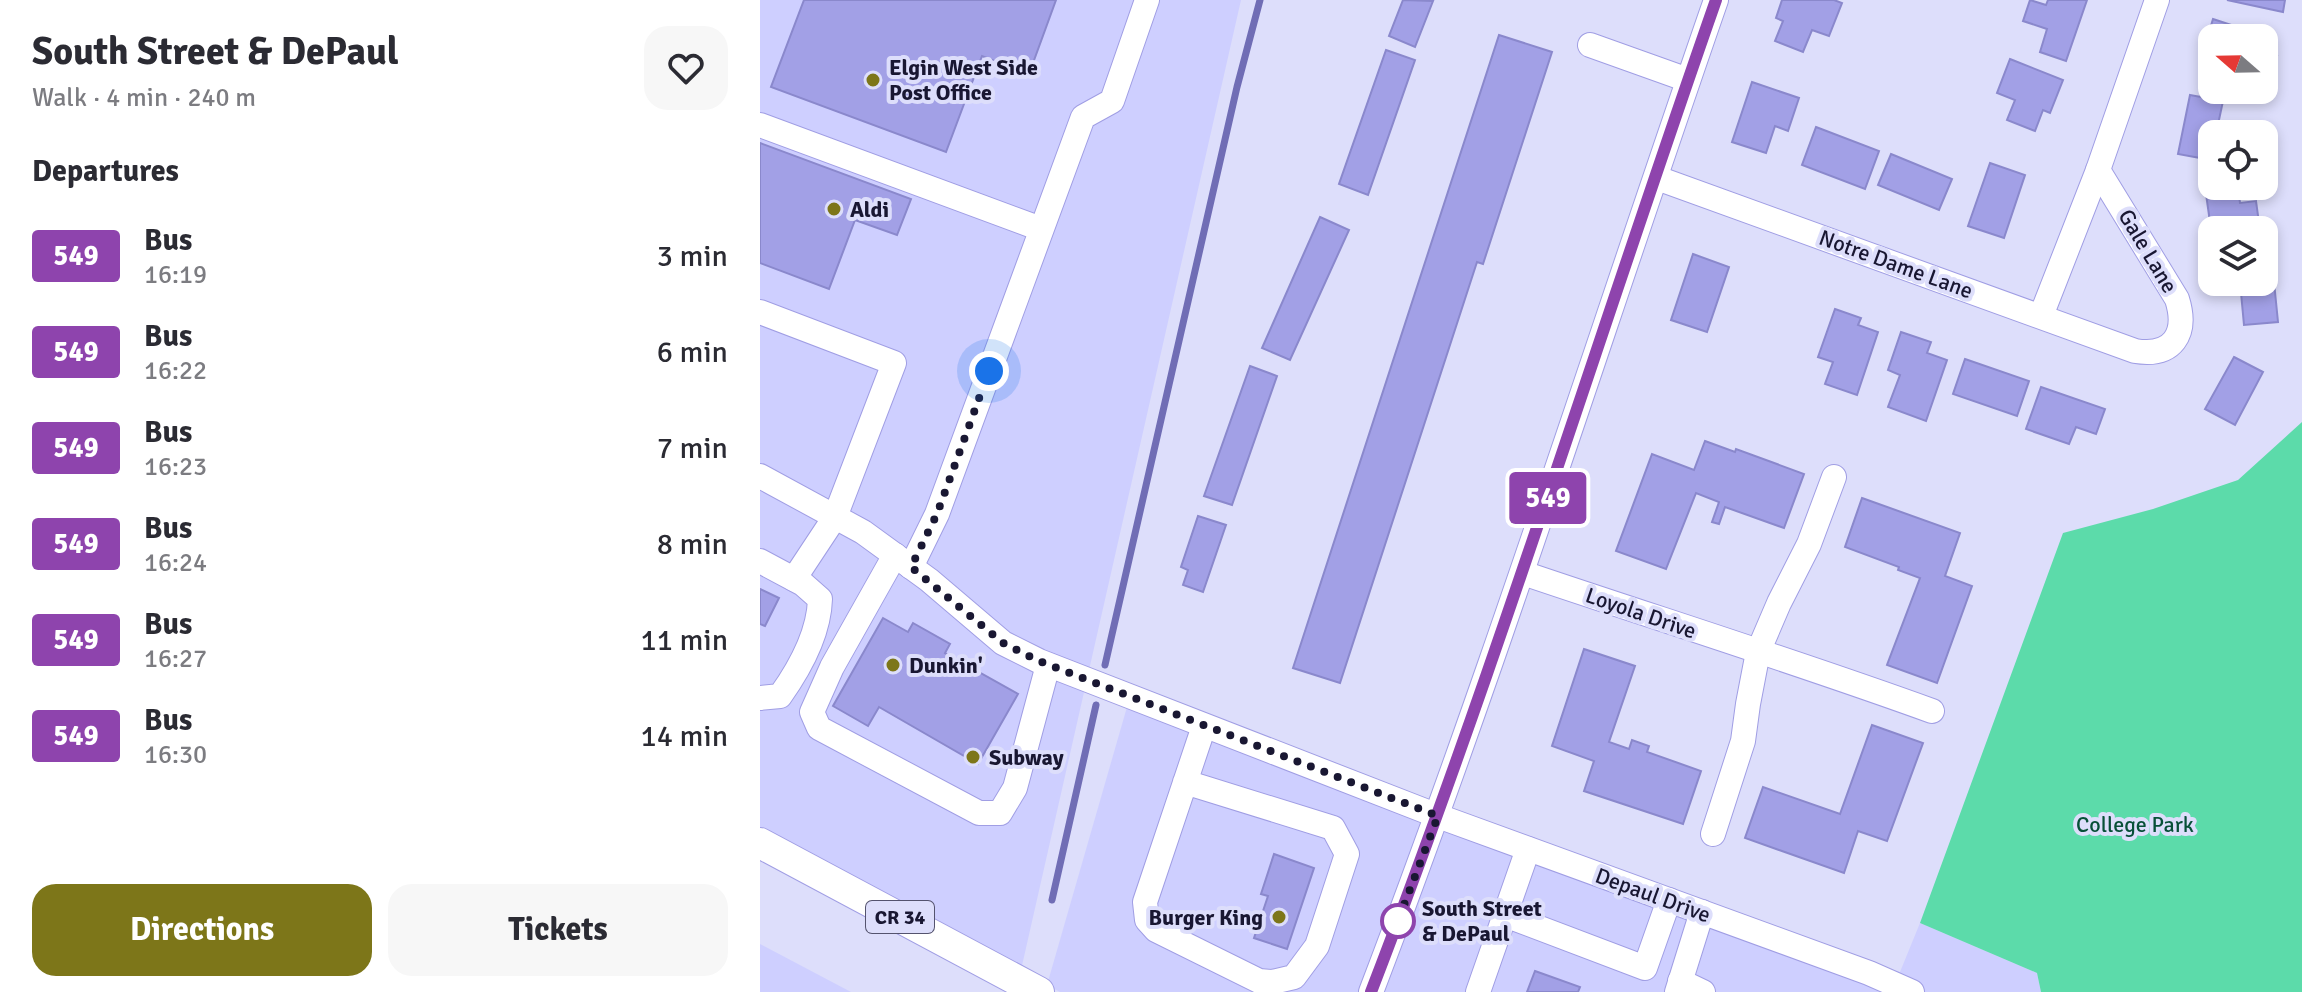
<!DOCTYPE html>
<html lang="en">
<head>
<meta charset="utf-8">
<style>
  :root { --surface:#fff; --page:#f7f7f7; --text:#2b2b33; --muted:#7c7c81; --accent:#7d7619 }
  body { margin:0; font-family:Signika,sans-serif; background:var(--page); color:var(--text); height:100vh; display:flex; flex-direction:column; font-size:30px; white-space:nowrap }
  * { box-sizing:border-box; margin:0 }
  p { font-size:26px; color:var(--muted) }
  .icon { flex:none; width:44px; height:44px; fill:none; stroke:currentColor; stroke-width:2; stroke-linecap:round; stroke-linejoin:round }
  .map { position:relative; flex:1; overflow:hidden }
  .drawer { display:flex; flex-direction:column; background:var(--surface); width:760px }
  .drawer>* { flex:none }
  .badge { padding:0 16px; border-radius:6px; font-size:28px; line-height:52px }
  .needle { width:52px; rotate:290deg }
  .fabs { position:absolute; left:1438px; top:24px; display:grid; gap:16px }
  .fabs a { display:grid; place-items:center; width:80px; height:80px; border-radius:16px; background:var(--surface); box-shadow:0 4px 12px #0003; font-size:40px }
  .you { position:absolute; width:40px; height:40px; margin:-20px; border:6px solid #fff; border-radius:50%; background:#1a73e8; box-shadow:0 0 0 12px #1a73e833 }
  .map>.badge { position:absolute; translate:-50% -50%; box-shadow:0 0 0 4px #fff }
  h2 { padding:0 32px; font-size:30px; line-height:72px }
  .round { display:grid; place-items:center; flex:none; width:84px; height:84px; border-radius:24px; background:var(--page) }
  .headline { display:flex; align-items:center; justify-content:space-between; height:136px; padding:0 32px }
  h1 { font-size:38px; font-weight:700; line-height:60px }
  .primary-button { display:flex; gap:16px; margin-top:auto; padding:16px 32px }
  .primary-button a { flex:1; height:92px; border-radius:24px; background:var(--accent); color:#fff; font-size:32px; font-weight:700; line-height:92px; text-align:center }
  .primary-button a+a { background:var(--page); color:var(--text) }
  ul { padding:0; list-style:none }
  li { display:flex; align-items:center; gap:24px; height:96px; padding:0 32px }
  li div { flex:1 }
  li b { display:block; font-size:30px }
  li em { font-style:normal }
  li .badge { min-width:88px; font-weight:700; text-align:center }
  main { display:flex; flex:1; min-height:0 }
  .map>svg:first-child { display:block }
  .built { fill:#cecfff }
  .green { fill:#5cdbaa }
  .lines { fill:none; stroke-linecap:round; stroke-linejoin:round }
  .stream { stroke:#706db5; stroke-width:7 }
  .building { fill:#a2a0e6; stroke:#8a88cc; stroke-width:2 }
  .minor-casing { stroke:#a09ee4; stroke-width:26 }
  .major-casing { stroke:#a09ee4; stroke-width:32 }
  .minor { stroke:#fff; stroke-width:24 }
  .major { stroke:#fff; stroke-width:30 }
  .line-casing { stroke:#fff; stroke-width:18 }
  .line { stroke:#8e44ad; stroke-width:12 }
  .walk { stroke:#191732; stroke-width:8; stroke-dasharray:0 14.4 }
  .poi-dot { fill:#7d7619; stroke:#dddefb; stroke-width:3 }
  .stop-dot { fill:#fff; stroke:#8e44ad; stroke-width:4 }
  .labels { text-anchor:middle; dominant-baseline:central; stroke-width:8; stroke-linejoin:round; paint-order:stroke }
  .shield { fill:#dddefb; stroke:#54536e; stroke-width:2 }
  .shield-label { font-size:20px; font-weight:bold; fill:#191732 }
  .poi-label { font-size:22px; font-weight:bold; fill:#191732; stroke:#dddefb; text-anchor:start }
  .street-label { font-size:22px; fill:#191732; stroke:#dddefb }
  .park-label { font-size:22px; fill:#075038; stroke:#dddefb }
  .stop-label { font-size:22px; font-weight:bold; fill:#191732; stroke:#dddefb; text-anchor:start }
</style>
</head>
<body>
<main>
<section class="drawer">
<div class="headline"><div><h1>South Street &amp; DePaul</h1><p>Walk · 4 min · 240 m</p></div><a class="round"><svg class="icon" aria-label="heart" viewBox="0 0 24 24"><path d="M12 20l-8-8c-3-5 5-10 8-4 3-6 11-1 8 4z"/></svg></a></div>
<h2>Departures</h2>
<ul>
<li><span class="badge" style="background:#8e44ad;color:#fff">549</span><div><b>Bus</b><p>16:19</p></div><em>3 min</em></li>
<li><span class="badge" style="background:#8e44ad;color:#fff">549</span><div><b>Bus</b><p>16:22</p></div><em>6 min</em></li>
<li><span class="badge" style="background:#8e44ad;color:#fff">549</span><div><b>Bus</b><p>16:23</p></div><em>7 min</em></li>
<li><span class="badge" style="background:#8e44ad;color:#fff">549</span><div><b>Bus</b><p>16:24</p></div><em>8 min</em></li>
<li><span class="badge" style="background:#8e44ad;color:#fff">549</span><div><b>Bus</b><p>16:27</p></div><em>11 min</em></li>
<li><span class="badge" style="background:#8e44ad;color:#fff">549</span><div><b>Bus</b><p>16:30</p></div><em>14 min</em></li>
</ul>
<div class="primary-button"><a>Directions</a><a>Tickets</a></div>
</section>
<div class="map">
<svg width="1542" height="992" viewBox="0 0 1542 992">
  <rect width="100%" height="100%" fill="#dddefb"/>
  <g class="built">
    <polygon points="0,0 481,0 261,970 0,832"/>
    <polygon points="367,707 668,820 603,992 300,992 287,985"/>
    <polygon points="682,828 1140,972 1160,923 1277,973 1281,992 621,992"/>
    <polygon points="0,944 91,992 0,992"/>
  </g>
  <polygon class="green" points="1542,422 1542,992 1281,992 1277,973 1160,923 1303,533 1393,509 1478,480"/>
  <g class="lines">
    <g class="stream">
      <polyline points="345,665 477,87 500,0"/>
      <polyline points="292,900 336,705"/>
    </g>
  </g>
  <g class="building">
    <polygon points="44,0 296,0 269,74 222,56 186,152 11,87"/>
    <polygon points="643,0 673,1 655,47 629,36"/>
    <polygon points="1022,0 1074,0 1082,3 1069,36 1052,30 1043,52 1015,41 1023,21 1016,18"/>
    <polygon points="1270,0 1286,5 1288,0 1327,0 1306,61 1280,52 1287,29 1263,21"/>
    <polygon points="1467,0 1525,0 1523,12"/>
    <polygon points="1453,19 1505,36 1504,38 1452,38 1452,47 1445,45"/>
    <polygon points="739,35 792,52 723,264 717,262 580,683 533,668"/>
    <polygon points="626,50 655,60 608,195 579,184"/>
    <polygon points="1504,52 1517,56 1506,89 1504,88"/>
    <polygon points="1250,59 1303,80 1290,113 1283,110 1275,131 1247,120 1255,100 1237,93"/>
    <polygon points="992,82 1039,98 1028,131 1015,126 1006,153 972,142"/>
    <polygon points="1430,95 1463,101 1456,134 1452,134 1451,160 1418,154"/>
    <polygon points="1056,127 1119,151 1105,189 1042,165"/>
    <polygon points="0,143 151,199 137,235 95,220 69,289 0,263"/>
    <polygon points="1131,154 1192,179 1179,210 1118,185"/>
    <polygon points="1230,163 1265,175 1244,238 1208,226"/>
    <polygon points="1478,189 1480,203 1496,201 1500,230 1452,230 1452,236 1446,194"/>
    <polygon points="560,217 589,230 530,360 502,348"/>
    <polygon points="933,254 969,267 947,332 911,320"/>
    <polygon points="1504,262 1512,262 1518,322 1484,325 1480,282 1504,282"/>
    <polygon points="1075,309 1101,318 1098,325 1118,332 1097,395 1065,384 1073,362 1058,357"/>
    <polygon points="1141,332 1171,342 1167,353 1187,360 1166,421 1128,407 1140,375 1128,370"/>
    <polygon points="1474,357 1503,372 1475,425 1445,409"/>
    <polygon points="1205,359 1269,381 1257,416 1193,394"/>
    <polygon points="490,366 517,376 472,505 444,496"/>
    <polygon points="1281,387 1345,409 1336,434 1316,427 1309,444 1266,429"/>
    <polygon points="945,441 975,452 976,449 1044,474 1024,528 965,507 959,524 952,522 959,502 936,493 906,569 856,551 892,454 934,470"/>
    <polygon points="1102,498 1200,533 1185,576 1212,586 1177,683 1127,665 1160,578 1138,570 1139,567 1085,547"/>
    <polygon points="438,516 466,525 443,592 423,585 428,570 421,567"/>
    <polygon points="0,589 19,598 5,626 0,624"/>
    <polygon points="123,618 148,632 153,623 190,644 185,653 258,694 218,764 119,707 108,726 73,706"/>
    <polygon points="824,649 875,666 849,742 869,749 872,740 889,746 887,752 941,771 923,824 824,791 834,761 792,746"/>
    <polygon points="1112,725 1163,743 1127,841 1098,831 1084,873 985,838 1003,787 1080,814"/>
    <polygon points="514,854 554,868 527,949 494,938 508,896 501,894"/>
    <polygon points="775,971 820,987 818,992 767,992"/>
  </g>
  <g class="lines">
    <defs>
      <g id="minor">
        <polyline points="830,45 928,80"/>
        <polyline points="0,125 281,229"/>
        <path d="M897,178l478,173c38,6 53,-17 42,-52l-79,-129"/>
        <polyline points="0,312 134,363 75,517 34,579"/>
        <polyline points="1281,316 1338,170 1397,0"/>
        <polyline points="0,476 103,532 169,580 243,643 279,661 678,816 1109,973 1152,992"/>
        <polyline points="135,555 72,667 52,712 59,728 219,813 240,813 255,788 288,665"/>
        <path d="M0,561l43,23 17,15c-1,35 -20,69 -40,97l-20,2"/>
        <polyline points="151,567 177,514 323,117 352,101 387,0"/>
        <path d="M763,573c136,46 274,89 409,138"/>
        <polyline points="425,782 573,828 587,854 557,946 534,977 513,982 499,981 396,930 387,920 385,902 444,726"/>
        <polyline points="953,834 983,741 988,704 998,652 1019,603 1049,544 1074,477"/>
        <polyline points="745,915 885,968 909,900"/>
        <polyline points="920,981 943,992"/>
        <path d="M611,992c125,-327 230,-661 345,-992"/>
        <polyline points="718,992 768,849"/>
        <polyline points="917,992 942,912"/>
      </g>
      <polyline id="major" points="0,843 279,992"/>
    </defs>
    <use href="#minor" class="minor-casing"/>
    <use href="#major" class="major-casing"/>
    <use href="#minor" class="minor"/>
    <use href="#major" class="major"/>
  </g>
  <g class="lines">
    <defs>
      <path id="line" d="M611,992c126,-327 229,-661 345,-992"/>
    </defs>
    <use href="#line" class="line-casing"/>
    <use href="#line" class="line"/>
    <polyline class="walk" points="229,371 177,514 151,567 243,643 279,661 678,816 638,921"/>
  </g>
  <g class="poi-dot">
    <circle cx="113" cy="80" r="8"/>
    <circle cx="74" cy="209" r="8"/>
    <circle cx="133" cy="665" r="8"/>
    <circle cx="213" cy="757" r="8"/>
    <circle cx="519" cy="917" r="8"/>
  </g>
  <circle class="stop-dot" cx="638" cy="921" r="16"/>
  <g class="labels">
    <rect class="shield" x="106" y="901" width="68" height="32" rx="6"/>
    <g class="shield-label">
      <text x="140" y="917">CR 34</text>
    </g>
    <g class="poi-label">
      <text x="129" y="67">Elgin West Side<tspan x="129" dy="25">Post Office</tspan></text>
      <text x="90" y="209">Aldi</text>
      <text x="149" y="665">Dunkin'</text>
      <text x="229" y="757">Subway</text>
      <text x="503" y="917" text-anchor="end">Burger King</text>
    </g>
    <g class="street-label">
      <text transform="translate(1388 251) rotate(59)">Gale Lane</text>
      <text transform="translate(1136 264) rotate(20)">Notre Dame Lane</text>
      <text transform="translate(881 613) rotate(19)">Loyola Drive</text>
      <text transform="translate(893 895) rotate(20)">Depaul Drive</text>
    </g>
    <g class="park-label">
      <text x="1375" y="824">College Park</text>
    </g>
    <g class="stop-label">
      <text x="662" y="908">South Street<tspan x="662" dy="25">&amp; DePaul</tspan></text>
    </g>
  </g>
</svg>
<div class="fabs">
<a><svg class="needle" viewBox="-14 -14 28 28"><path d="M0-13l5 13h-10z" fill="#e53935"/><path d="M0 13l5-13h-10z" fill="#7c7c81"/></svg></a>
<a><svg class="icon" aria-label="locate" viewBox="0 0 24 24"><circle cx="12" cy="12" r="6"/><path d="M12 2v4M12 18v4M2 12h4M18 12h4"/></svg></a>
<a><svg class="icon" aria-label="layers" viewBox="0 0 24 24"><path d="M12 4l9 5-9 5-9-5zM3 14l9 5 9-5"/></svg></a>
</div>
<div class="you" style="left:229px;top:371px"></div>
<b class="badge" style="left:788px;top:498px;background:#8e44ad;color:#fff">549</b>
</div>
</main>
</body>
</html>
